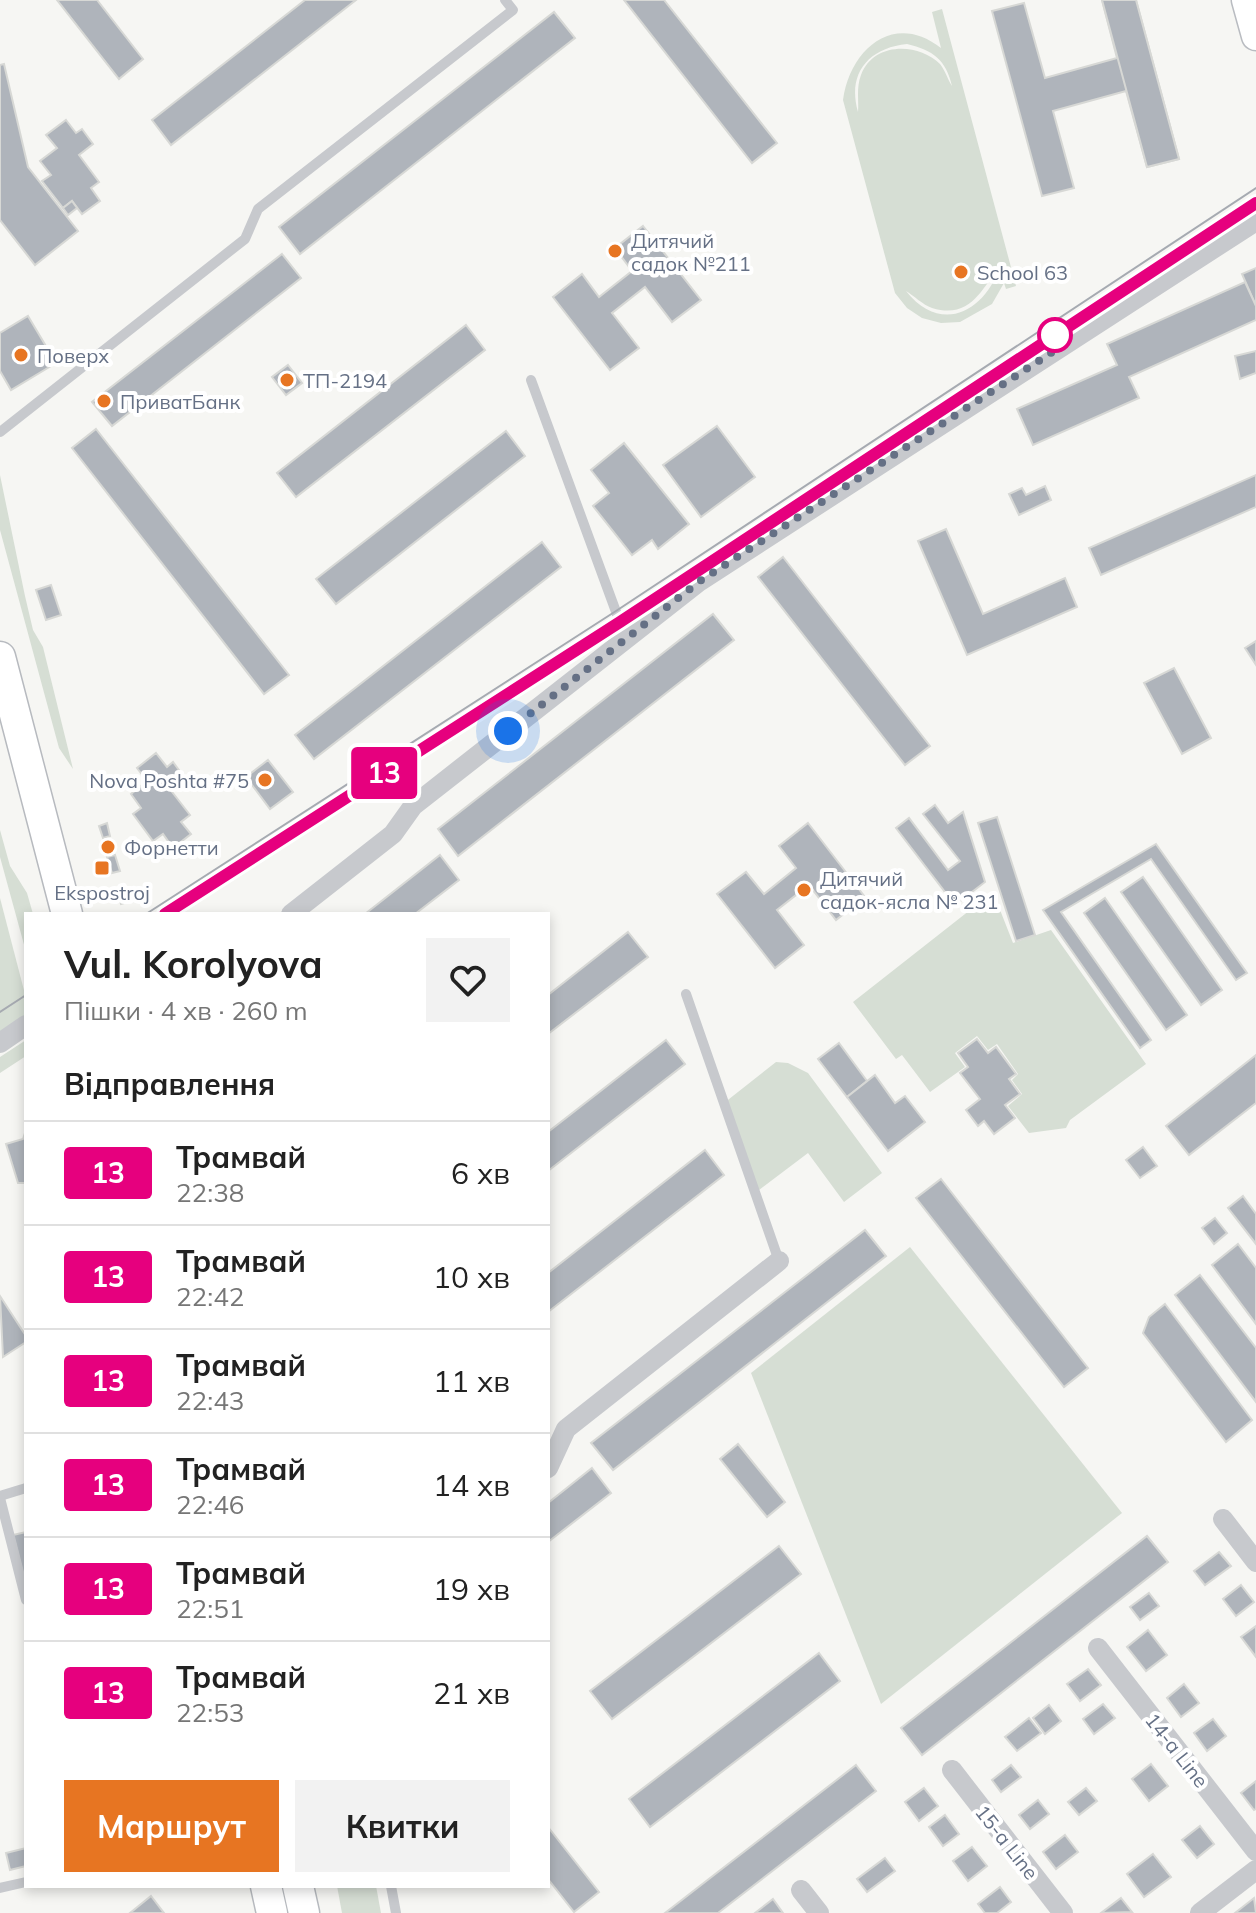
<!DOCTYPE html>
<html lang="uk">
<head>
<meta charset="utf-8">
<style>
  :root { --surface:#fff; --page:#f2f2f2; --text:#222; --muted:#767676; --line:#e0e0e0; --accent:#e77522 }
  body { margin:0; font-family:Mulish,sans-serif; background:var(--page); color:var(--text); height:100vh; display:flex; flex-direction:column; font-size:30px; white-space:nowrap }
  * { box-sizing:border-box; margin:0 }
  p { font-size:26px; color:var(--muted) }
  .icon { flex:none; width:44px; height:44px; fill:none; stroke:currentColor; stroke-width:2; stroke-linecap:round; stroke-linejoin:round }
  .map { position:relative; flex:1; overflow:hidden }
  .drawer { position:absolute; left:24px; top:912px; width:526px; height:976px; display:flex; flex-direction:column; background:var(--surface); border-radius:0px; box-shadow:0 4px 12px #0003 }
  .drawer>* { flex:none }
  .badge { padding:0 16px; border-radius:6px; font-size:28px; line-height:52px }
  .you { position:absolute; width:40px; height:40px; margin:-20px; border:6px solid #fff; border-radius:50%; background:#1a73e8; box-shadow:0 0 0 12px #1a73e833 }
  .map>.badge { position:absolute; translate:-50% -50%; box-shadow:0 0 0 4px #fff }
  h2 { padding:0 40px; font-size:30px; line-height:72px }
  .round { display:grid; place-items:center; flex:none; width:84px; height:84px; border-radius:0px; background:var(--page) }
  .summary { display:flex; align-items:center; justify-content:space-between; height:136px; padding:0 40px }
  h1 { font-size:38px; font-weight:700; line-height:60px }
  .action { display:flex; gap:16px; margin-top:auto; padding:16px 40px }
  .action a { flex:1; height:92px; border-radius:0px; background:var(--accent); color:#fff; font-size:32px; font-weight:700; line-height:92px; text-align:center }
  .action a+a { background:var(--page); color:var(--text) }
  ul { padding:0; list-style:none }
  li { display:flex; align-items:center; gap:24px; height:104px; padding:0 40px; border-top:2px solid var(--line) }
  li div { flex:1 }
  li b { display:block; font-size:30px }
  li em { font-style:normal }
  li .badge { min-width:88px; font-weight:700; text-align:center }
  .map>svg:first-child { display:block }
  .green { fill:#d6ded4; fill-rule:evenodd }
  .building { fill:#afb4bb; stroke:#d7d8d5; stroke-width:2 }
  .lines { fill:none; stroke-linecap:round; stroke-linejoin:round }
  .secondary-casing { stroke:#b9bcc1; stroke-width:31 }
  .primary-casing { stroke:#b7babf; stroke-width:33 }
  .service { stroke:#c7c9cd; stroke-width:10 }
  .minor { stroke:#c7c9cd; stroke-width:20 }
  .secondary { stroke:#fff; stroke-width:28 }
  .primary { stroke:#fff; stroke-width:30 }
  .tram { stroke:#a6aab1; stroke-width:2 }
  .line-casing { stroke:#fff; stroke-width:18 }
  .line { stroke:#e6007e; stroke-width:12 }
  .walk { stroke:#657085; stroke-width:8; stroke-dasharray:0 14.4 }
  .poi-dot { fill:#e77522; stroke:#fff; stroke-width:3 }
  .stop-dot { fill:#fff; stroke:#e6007e; stroke-width:4 }
  .labels { text-anchor:middle; dominant-baseline:central; stroke-width:8; stroke-linejoin:round; paint-order:stroke }
  .poi-label { font-size:20px; fill:#657085; stroke:#fff; text-anchor:start }
  .street-label { font-size:20px; fill:#657085; stroke:#fff }
</style>
</head>
<body>
<div class="map">
<svg width="1256" height="1913" viewBox="0 0 1256 1913">
  <rect width="100%" height="100%" fill="#f6f6f3"/>
  <g class="green">
    <path d="M942,9l74,277 -10,3 -2,-6 -12,21 -32,18 -19,1 -19,-5 -15,-10 -12,-15 -52,-193c7,-51 51,-89 98,-52l-9,-36zM907,44c26,6 39,16 45,42 -4,-6 -7,-16 -12,-22 -22,-22 -67,-22 -79,11 -5,13 -2,26 -3,37 -11,-38 10,-64 49,-68zM1000,266c-15,46 -59,69 -94,25 7,4 17,14 26,17 39,12 50,-20 68,-42z"/>
    <polygon points="0,475 25,596 33,630 43,647 73,769 59,748 0,530"/>
    <polygon points="0,830 10,866 27,893 33,914 26,914 26,952 0,857"/>
    <polygon points="993,892 1013,943 1051,930 1146,1064 1070,1120 1066,1128 1029,1133 1008,1106 1022,1094 1012,1080 1018,1074 997,1044 988,1050 977,1036 955,1053 965,1067 930,1092 902,1055 896,1059 853,1002"/>
    <polygon points="0,898 26,998 26,1017 0,1034"/>
    <polygon points="26,1040 26,1056 0,1073 0,1057"/>
    <polygon points="776,1062 788,1063 808,1073 882,1173 844,1202 808,1153 755,1193 724,1103"/>
    <polygon points="910,1247 1122,1513 881,1704 751,1373"/>
    <polygon points="337,1886 376,1886 381,1913 342,1913"/>
  </g>
  <g class="building">
    <polygon points="57,0 97,0 143,59 119,79"/>
    <polygon points="305,0 356,0 171,145 152,120"/>
    <polygon points="624,0 664,0 777,143 752,163"/>
    <polygon points="1102,0 1136,0 1179,159 1147,167 1126,91 1053,111 1074,188 1042,196 992,11 1024,3 1045,78 1117,58"/>
    <polygon points="1102,0 1136,0 1179,159 1147,167"/>
    <polygon points="554,12 575,38 300,254 279,227"/>
    <polygon points="4,64 28,167 78,231 35,265 0,220 0,65"/>
    <polygon points="66,120 76,133 82,129 93,144 79,155 99,182 91,188 100,201 82,214 72,201 63,208 42,181 51,175 40,161 57,148 46,135"/>
    <polygon points="72,201 77,208 68,215 63,208"/>
    <polygon points="643,226 701,300 672,322 645,287 612,313 639,348 610,370 553,297 582,274 599,297 632,271 615,248"/>
    <polygon points="282,254 301,278 112,426 92,402"/>
    <polygon points="1256,268 1256,306 1242,274"/>
    <polygon points="1245,282 1256,306 1256,320 1129,377 1139,398 1033,445 1017,409 1117,365 1107,344"/>
    <polygon points="28,316 56,363 11,390 0,371 0,333"/>
    <polygon points="466,325 485,350 296,497 277,473"/>
    <polygon points="1256,351 1256,373 1240,379 1235,356"/>
    <polygon points="288,365 302,383 286,395 272,377"/>
    <polygon points="717,426 755,477 701,517 663,465"/>
    <polygon points="96,429 289,675 264,694 72,448"/>
    <polygon points="506,431 525,456 336,604 316,579"/>
    <polygon points="624,443 689,524 658,549 652,540 632,555 593,506 609,493 591,470"/>
    <polygon points="1256,475 1256,507 1101,575 1089,548"/>
    <polygon points="1045,486 1051,500 1019,515 1009,494 1022,488 1026,495"/>
    <polygon points="946,529 983,614 1065,578 1077,607 967,655 918,541"/>
    <polygon points="542,542 561,567 314,759 295,735"/>
    <polygon points="783,557 930,746 905,765 758,577"/>
    <polygon points="51,585 61,615 46,620 36,590"/>
    <polygon points="713,614 734,640 458,856 438,829"/>
    <polygon points="1256,641 1256,665 1245,648"/>
    <polygon points="1174,668 1211,738 1182,754 1144,683"/>
    <polygon points="156,753 167,767 173,762 184,777 169,788 190,815 181,822 191,834 173,848 163,834 153,841 133,814 141,808 131,794 147,781 137,768"/>
    <polygon points="268,760 293,792 270,809 246,777"/>
    <polygon points="935,805 948,823 963,812 985,882 955,905 896,828 909,818 948,870 960,861 923,814"/>
    <polygon points="997,817 1035,935 1016,941 978,823"/>
    <polygon points="107,823 110,836 103,838 99,826"/>
    <polygon points="808,823 865,897 836,920 809,885 777,910 804,945 775,968 717,894 746,872 764,894 796,868 779,846"/>
    <polygon points="1156,844 1247,973 1236,980 1151,859 1061,912 1151,1040 1140,1048 1043,910"/>
    <polygon points="115,855 120,871 112,873 107,857"/>
    <polygon points="440,855 459,880 415,914 365,914"/>
    <polygon points="1143,877 1222,990 1201,1005 1121,892"/>
    <polygon points="127,888 131,901 121,904 117,891"/>
    <polygon points="1105,898 1187,1015 1166,1030 1084,913"/>
    <polygon points="628,932 648,957 548,1034 548,995"/>
    <polygon points="977,1039 988,1053 996,1047 1016,1074 1009,1079 1020,1094 1005,1105 1015,1118 994,1134 984,1121 978,1126 966,1110 980,1099 960,1073 968,1067 958,1053"/>
    <polygon points="666,1040 685,1064 548,1171 548,1132"/>
    <polygon points="839,1043 867,1081 847,1097 818,1059"/>
    <polygon points="1256,1055 1256,1103 1189,1155 1166,1126"/>
    <polygon points="875,1075 895,1103 905,1096 925,1122 888,1151 847,1097"/>
    <polygon points="26,1130 26,1183 18,1183 6,1144 23,1139"/>
    <polygon points="1143,1147 1157,1166 1140,1178 1126,1160"/>
    <polygon points="705,1150 724,1175 548,1312 548,1273"/>
    <polygon points="941,1179 1088,1368 1064,1387 916,1198"/>
    <polygon points="1243,1196 1256,1214 1256,1244 1228,1208"/>
    <polygon points="1215,1218 1227,1233 1214,1244 1202,1228"/>
    <polygon points="865,1230 886,1256 613,1470 591,1443"/>
    <polygon points="1238,1244 1256,1268 1256,1324 1212,1265"/>
    <polygon points="1200,1275 1256,1348 1256,1402 1175,1295"/>
    <polygon points="0,1296 26,1336 26,1342 3,1357"/>
    <polygon points="1165,1304 1252,1420 1226,1442 1143,1333 1149,1317"/>
    <polygon points="738,1444 785,1502 767,1517 720,1459"/>
    <polygon points="592,1468 611,1493 548,1542 548,1503"/>
    <polygon points="26,1532 26,1586 13,1535"/>
    <polygon points="1147,1536 1168,1562 922,1755 901,1728"/>
    <polygon points="779,1546 801,1574 612,1719 590,1691"/>
    <polygon points="1219,1552 1231,1566 1205,1585 1194,1571"/>
    <polygon points="1241,1585 1254,1602 1236,1616 1223,1599"/>
    <polygon points="1149,1593 1159,1606 1140,1620 1130,1607"/>
    <polygon points="1256,1626 1256,1657 1241,1637"/>
    <polygon points="1148,1630 1167,1655 1146,1671 1127,1647"/>
    <polygon points="819,1653 840,1681 650,1827 629,1799"/>
    <polygon points="1088,1669 1101,1685 1080,1701 1067,1684"/>
    <polygon points="1184,1684 1199,1703 1181,1717 1167,1698"/>
    <polygon points="1103,1704 1115,1718 1094,1734 1083,1719"/>
    <polygon points="1049,1705 1061,1721 1045,1734 1033,1718"/>
    <polygon points="1029,1718 1041,1733 1017,1751 1005,1737"/>
    <polygon points="1213,1719 1226,1736 1207,1751 1194,1733"/>
    <polygon points="1151,1764 1168,1786 1149,1801 1132,1779"/>
    <polygon points="856,1765 876,1791 718,1913 665,1913"/>
    <polygon points="1011,1765 1021,1777 1001,1792 992,1780"/>
    <polygon points="1256,1781 1256,1809 1254,1810 1241,1793"/>
    <polygon points="924,1788 938,1806 919,1821 905,1802"/>
    <polygon points="1086,1788 1097,1801 1079,1815 1068,1802"/>
    <polygon points="1038,1800 1049,1814 1030,1829 1019,1815"/>
    <polygon points="945,1815 959,1834 943,1846 929,1827"/>
    <polygon points="1200,1826 1214,1844 1197,1858 1182,1840"/>
    <polygon points="548,1827 599,1892 574,1912 548,1879"/>
    <polygon points="1065,1835 1078,1852 1056,1869 1043,1852"/>
    <polygon points="972,1847 987,1866 968,1881 953,1861"/>
    <polygon points="26,1848 26,1866 10,1870 6,1853"/>
    <polygon points="1153,1854 1171,1877 1144,1897 1127,1874"/>
    <polygon points="885,1858 895,1871 867,1892 857,1879"/>
    <polygon points="1000,1887 1011,1902 997,1913 985,1913 978,1904"/>
    <polygon points="151,1896 164,1913 130,1913"/>
    <polygon points="1121,1898 1132,1912 1101,1913"/>
    <polygon points="1254,1898 1256,1913 1235,1913"/>
    <polygon points="773,1899 783,1913 755,1913"/>
  </g>
  <g class="lines">
    <defs>
      <polyline id="secondary" points="1246,0 1256,36"/>
      <g id="primary">
        <polyline points="0,657 67,914"/>
        <polyline points="266,1886 272,1913"/>
        <polyline points="298,1886 304,1913"/>
      </g>
    </defs>
    <use href="#secondary" class="secondary-casing"/>
    <use href="#primary" class="primary-casing"/>
    <g class="service">
      <polyline points="531,380 626,639"/>
      <polyline points="0,432 245,239 258,209 513,10 505,0"/>
      <polyline points="686,994 779,1261"/>
      <polyline points="0,1496 26,1488"/>
      <polyline points="0,1498 26,1600"/>
      <polyline points="391,1886 396,1913"/>
      <polyline points="0,1888 26,1882"/>
    </g>
    <g class="minor">
      <polyline points="291,914 393,834 413,806 700,581 1256,221"/>
      <polyline points="0,1043 26,1025"/>
      <polyline points="548,1468 566,1429 779,1261"/>
      <polyline points="1223,1519 1256,1562"/>
      <polyline points="1098,1648 1256,1851"/>
      <polyline points="952,1770 1063,1913"/>
      <polyline points="801,1890 819,1913"/>
      <polyline points="1200,1913 1256,1870"/>
    </g>
    <use href="#secondary" class="secondary"/>
    <use href="#primary" class="primary"/>
    <g class="tram">
      <polyline points="462,724 1256,203"/>
      <polyline points="146,914 616,611 1256,188"/>
      <polyline points="0,1012 26,995"/>
    </g>
  </g>
  <g class="lines">
    <defs>
      <polyline id="line" points="165,914 620,622 1256,203"/>
    </defs>
    <use href="#line" class="line-casing"/>
    <use href="#line" class="line"/>
    <polyline class="walk" points="508,731 700,581 1051,353 1055,335"/>
  </g>
  <g class="poi-dot">
    <circle cx="615" cy="251" r="8"/>
    <circle cx="961" cy="272" r="8"/>
    <circle cx="21" cy="355" r="8"/>
    <circle cx="287" cy="380" r="8"/>
    <circle cx="104" cy="401" r="8"/>
    <circle cx="265" cy="780" r="8"/>
    <circle cx="108" cy="847" r="8"/>
    <rect x="94" y="860" width="16" height="16" rx="4"/>
    <circle cx="804" cy="890" r="8"/>
  </g>
  <circle class="stop-dot" cx="1055" cy="335" r="16"/>
  <g class="labels">
    <g class="poi-label">
      <text x="631" y="240">Дитячий<tspan x="631" dy="23">садок №211</tspan></text>
      <text x="977" y="272">School 63</text>
      <text x="37" y="355">Поверх</text>
      <text x="303" y="380">ТП-2194</text>
      <text x="120" y="401">ПриватБанк</text>
      <text x="249" y="780" text-anchor="end">Nova Poshta #75</text>
      <text x="124" y="847">Форнетти</text>
      <text x="820" y="878">Дитячий<tspan x="820" dy="23">садок-ясла № 231</tspan></text>
      <text x="102" y="892" text-anchor="middle">Ekspostroj</text>
    </g>
    <g class="street-label">
      <text transform="translate(1177 1750) rotate(52)">14-a Line</text>
      <text transform="translate(1007 1842) rotate(52)">15-a Line</text>
    </g>
  </g>
</svg>
<div class="you" style="left:508px;top:731px"></div>
<b class="badge" style="left:384px;top:773px;background:#e6007e;color:#fff">13</b>
<section class="drawer">
<div class="summary"><div><h1>Vul. Korolyova</h1><p>Пішки · 4 хв · 260 m</p></div><a class="round"><svg class="icon" aria-label="heart" viewBox="0 0 24 24"><path d="M12 20l-8-8c-3-5 5-10 8-4 3-6 11-1 8 4z"/></svg></a></div>
<h2>Відправлення</h2>
<ul>
<li><span class="badge" style="background:#e6007e;color:#fff">13</span><div><b>Трамвай</b><p>22:38</p></div><em>6 хв</em></li>
<li><span class="badge" style="background:#e6007e;color:#fff">13</span><div><b>Трамвай</b><p>22:42</p></div><em>10 хв</em></li>
<li><span class="badge" style="background:#e6007e;color:#fff">13</span><div><b>Трамвай</b><p>22:43</p></div><em>11 хв</em></li>
<li><span class="badge" style="background:#e6007e;color:#fff">13</span><div><b>Трамвай</b><p>22:46</p></div><em>14 хв</em></li>
<li><span class="badge" style="background:#e6007e;color:#fff">13</span><div><b>Трамвай</b><p>22:51</p></div><em>19 хв</em></li>
<li><span class="badge" style="background:#e6007e;color:#fff">13</span><div><b>Трамвай</b><p>22:53</p></div><em>21 хв</em></li>
</ul>
<div class="action"><a>Маршрут</a><a>Квитки</a></div>
</section>
</div>
</body>
</html>
